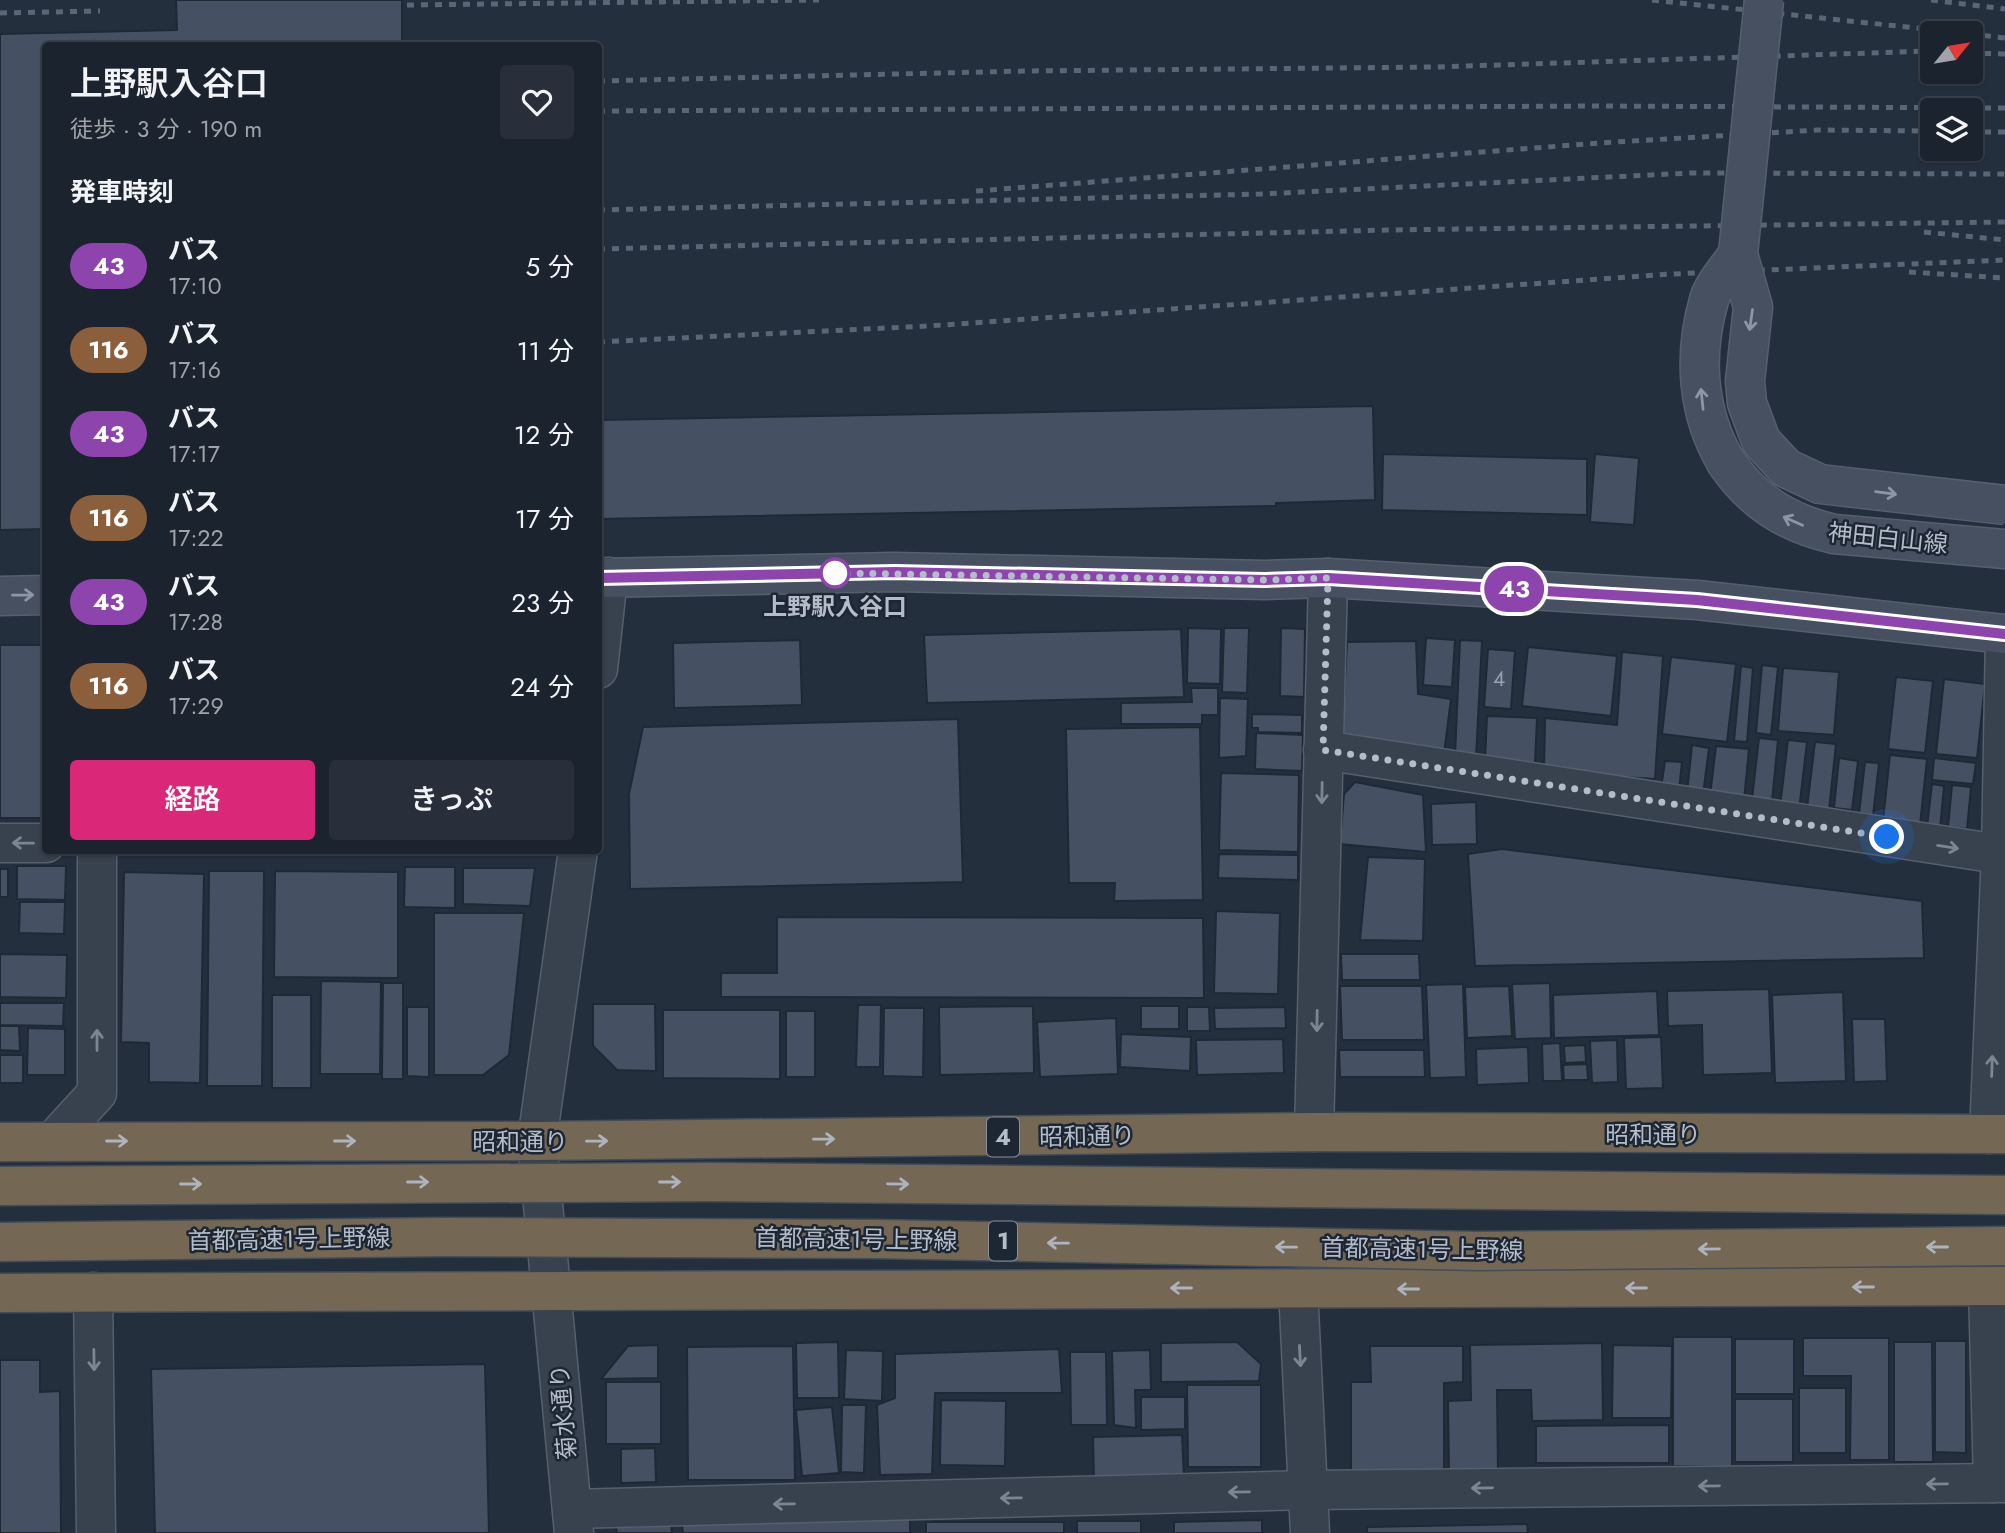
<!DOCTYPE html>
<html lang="ja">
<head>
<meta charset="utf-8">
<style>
  :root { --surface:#1b232e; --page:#282f3a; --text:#f1f3f6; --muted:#a0a4aa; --line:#39404a; --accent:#db2777 }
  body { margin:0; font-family:Jost,"Noto Sans JP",sans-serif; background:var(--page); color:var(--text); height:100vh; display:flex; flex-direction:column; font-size:26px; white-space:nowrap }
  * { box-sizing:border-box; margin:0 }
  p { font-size:23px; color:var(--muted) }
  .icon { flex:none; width:38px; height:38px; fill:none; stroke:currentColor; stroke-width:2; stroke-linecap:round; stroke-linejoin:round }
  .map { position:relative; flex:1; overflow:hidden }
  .side { position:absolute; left:42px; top:42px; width:560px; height:812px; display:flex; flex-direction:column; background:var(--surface); border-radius:7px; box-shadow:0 2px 5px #0004,0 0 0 2px var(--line) }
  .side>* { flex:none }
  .badge { padding:0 14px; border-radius:23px; font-size:24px; line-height:46px }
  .needle { width:46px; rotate:60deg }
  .controls { position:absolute; left:1920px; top:21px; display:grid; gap:14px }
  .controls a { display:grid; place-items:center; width:63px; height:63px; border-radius:7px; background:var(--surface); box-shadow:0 2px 5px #0004,0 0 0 2px var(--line); font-size:35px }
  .you { position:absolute; width:35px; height:35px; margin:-18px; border:5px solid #fff; border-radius:50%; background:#1a73e8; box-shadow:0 0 0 10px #1a73e833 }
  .map>.badge { position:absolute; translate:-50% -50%; box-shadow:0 0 0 4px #fff }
  h2 { padding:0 28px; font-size:26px; line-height:63px }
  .round { display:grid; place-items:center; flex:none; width:74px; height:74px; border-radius:7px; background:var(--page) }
  .head { display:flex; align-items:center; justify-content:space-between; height:119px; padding:0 28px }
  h1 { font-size:33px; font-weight:600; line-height:52px }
  .action { display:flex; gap:14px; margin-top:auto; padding:14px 28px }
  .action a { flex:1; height:80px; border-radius:7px; background:var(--accent); color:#fff; font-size:28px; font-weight:600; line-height:80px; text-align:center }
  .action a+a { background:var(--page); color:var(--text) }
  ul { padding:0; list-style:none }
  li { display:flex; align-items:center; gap:21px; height:84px; padding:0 28px }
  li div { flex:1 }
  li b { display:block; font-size:26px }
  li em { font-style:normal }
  li .badge { min-width:77px; font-weight:700; text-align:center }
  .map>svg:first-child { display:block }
  .building { fill:#455162; stroke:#1f2835; stroke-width:2 }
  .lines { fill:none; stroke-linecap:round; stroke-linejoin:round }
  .street-casing { stroke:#565f6c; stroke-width:41 }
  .secondary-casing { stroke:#565f6c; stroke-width:41 }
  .highway-casing { stroke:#434c59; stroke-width:41 }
  .street { stroke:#38414e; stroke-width:38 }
  .secondary { stroke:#465061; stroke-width:38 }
  .highway { stroke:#746855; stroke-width:38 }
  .rail { stroke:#5a6575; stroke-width:5; stroke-dasharray:7 7; stroke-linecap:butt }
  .secondary-bridge-casing { stroke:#565f6c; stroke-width:41; stroke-linecap:butt }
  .highway-bridge-casing { stroke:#434c59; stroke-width:41; stroke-linecap:butt }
  .secondary-bridge { stroke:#465061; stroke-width:38 }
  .highway-bridge { stroke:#746855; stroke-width:38 }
  .oneway { stroke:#8e96a5 }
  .oneway2 { stroke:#7c8592 }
  .oneway3 { stroke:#aeb4bd }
  .line-casing { stroke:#fff; stroke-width:16 }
  .line { stroke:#8e44ad; stroke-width:10 }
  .walk { stroke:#b4bcc9; stroke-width:7; stroke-dasharray:0 12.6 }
  .stop-dot { fill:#fff; stroke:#8e44ad; stroke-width:3.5 }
  .labels { text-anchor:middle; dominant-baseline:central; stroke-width:5; stroke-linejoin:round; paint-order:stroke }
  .number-label { font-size:21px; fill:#98a1af }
  .shield { fill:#1d2633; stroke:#878f9c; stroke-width:2 }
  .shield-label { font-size:23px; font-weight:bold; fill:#b4bcc9 }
  .street-label { font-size:24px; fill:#b4bcc9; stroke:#1d2633 }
  .stop-label { font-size:24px; font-weight:bold; fill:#b4bcc9; stroke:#1d2633 }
</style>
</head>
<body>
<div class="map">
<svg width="2005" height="1533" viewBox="0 0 2005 1533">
  <rect width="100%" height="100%" fill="#242f3e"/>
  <g class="building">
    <polygon points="176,0 402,0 402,46 46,46 46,529 0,530 0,34 177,30"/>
    <polygon points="1373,406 1375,500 1276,503 1276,506 598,519 598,420"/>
    <polygon points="1383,454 1587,459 1587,515 1382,510"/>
    <polygon points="1595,454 1639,458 1634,525 1590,522"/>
    <polygon points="1188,628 1221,629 1220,684 1187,683"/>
    <polygon points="1224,628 1249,628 1247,693 1222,692"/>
    <polygon points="1281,628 1305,629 1304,697 1280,696"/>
    <polygon points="1181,629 1184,697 927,703 924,635"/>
    <polygon points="1426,638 1455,640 1452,687 1423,685"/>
    <polygon points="800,640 802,705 674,708 673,643"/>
    <polygon points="1460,640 1482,641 1476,757 1455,756"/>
    <polygon points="1416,641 1418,694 1451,699 1444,754 1342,739 1347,642"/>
    <rect x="0" y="645" width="46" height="173"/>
    <polygon points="1528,647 1617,656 1611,716 1522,706"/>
    <polygon points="1488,649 1515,651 1511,709 1484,707"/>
    <polygon points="1622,652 1663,656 1655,779 1544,772 1545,718 1617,725"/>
    <polygon points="1671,657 1736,664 1727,742 1662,734"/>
    <polygon points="1762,665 1778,667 1771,735 1756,733"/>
    <polygon points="1741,666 1753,668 1747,742 1734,741"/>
    <polygon points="1783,668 1839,672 1834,735 1778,731"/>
    <polygon points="1896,677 1933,681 1925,753 1888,749"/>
    <polygon points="1944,679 1985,684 1977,758 1936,754"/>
    <polygon points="1191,688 1218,688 1218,715 1202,715 1202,724 1121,724 1121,703 1192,702"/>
    <polygon points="1220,698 1248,699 1246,756 1219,758"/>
    <polygon points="1252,714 1302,715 1302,733 1258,732 1258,728 1252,728"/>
    <polygon points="1487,716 1537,718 1535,763 1485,761"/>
    <polygon points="958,719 963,882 630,889 629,794 643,727"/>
    <polygon points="1200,727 1203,900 1114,901 1115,883 1069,883 1066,729"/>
    <polygon points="1256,733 1303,735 1302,771 1255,769"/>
    <polygon points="1759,738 1778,740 1772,801 1752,799"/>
    <polygon points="1788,740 1807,742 1799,810 1780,807"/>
    <polygon points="1815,742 1836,744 1829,810 1807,808"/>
    <polygon points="1692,745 1709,748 1703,795 1687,793"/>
    <polygon points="1716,746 1749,749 1744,800 1710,796"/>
    <polygon points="1890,755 1927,759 1920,825 1883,821"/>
    <polygon points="1839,758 1858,761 1852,810 1834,808"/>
    <polygon points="1934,758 1976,763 1973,784 1932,780"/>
    <polygon points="1665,761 1682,762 1679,790 1661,788"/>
    <polygon points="1865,762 1879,763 1873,816 1859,814"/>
    <polygon points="1221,773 1299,775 1298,852 1219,850"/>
    <polygon points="1355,782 1423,795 1426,852 1340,844 1344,794"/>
    <polygon points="1932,784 1944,786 1940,829 1927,827"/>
    <polygon points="1952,785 1971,787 1967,829 1948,827"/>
    <polygon points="1476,802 1477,844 1432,845 1431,804"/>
    <polygon points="1502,849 1922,901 1924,958 1475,966 1468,854"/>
    <polygon points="1219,854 1298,855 1298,880 1218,878"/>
    <polygon points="1368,857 1425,859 1423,941 1360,940"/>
    <polygon points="17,866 66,866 65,900 17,899"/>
    <polygon points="405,867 455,867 455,908 404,907"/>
    <polygon points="463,868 535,868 530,906 463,904"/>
    <rect x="0" y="869" width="8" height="28"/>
    <polygon points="209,871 264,871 262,1086 207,1086"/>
    <polygon points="275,871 398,872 398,978 274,977"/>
    <polygon points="124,872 204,874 200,1083 149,1082 149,1043 121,1042"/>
    <polygon points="20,902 65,902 64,934 19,933"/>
    <polygon points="1216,911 1280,913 1278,994 1214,993"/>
    <polygon points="434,913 524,913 509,1055 483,1075 434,1075"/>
    <polygon points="777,917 1203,918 1204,998 721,997 721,973 777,973"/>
    <polygon points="0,954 67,955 66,998 0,997"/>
    <polygon points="1341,954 1419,954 1420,980 1342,980"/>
    <polygon points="321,981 381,982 380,1074 320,1074"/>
    <polygon points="383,983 403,983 403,1079 382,1079"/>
    <polygon points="1550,983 1551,1038 1515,1039 1512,984"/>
    <polygon points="1463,984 1466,1077 1430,1078 1426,985"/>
    <polygon points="1340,986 1422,986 1424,1040 1342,1040"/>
    <polygon points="1509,986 1512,1036 1467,1038 1465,987"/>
    <polygon points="1769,989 1772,1073 1703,1075 1702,1025 1668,1026 1667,991"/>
    <polygon points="1657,991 1659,1035 1554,1038 1553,995"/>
    <polygon points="1843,992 1846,1081 1775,1083 1772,995"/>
    <rect x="272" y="995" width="39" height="93"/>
    <polygon points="0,1003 64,1003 63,1026 0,1025"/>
    <polygon points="593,1004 655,1004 656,1071 617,1070 593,1046"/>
    <polygon points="858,1005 881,1005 880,1067 856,1067"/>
    <polygon points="1033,1006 1034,1073 940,1075 939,1007"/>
    <rect x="1141" y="1006" width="38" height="23"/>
    <polygon points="407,1007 429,1007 429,1077 407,1076"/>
    <polygon points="1187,1007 1209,1007 1210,1031 1187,1031"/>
    <polygon points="1285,1007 1286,1028 1215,1029 1214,1008"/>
    <polygon points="884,1008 924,1008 923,1077 883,1076"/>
    <polygon points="663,1010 780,1010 780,1079 663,1078"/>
    <rect x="786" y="1011" width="29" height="66"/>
    <polygon points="1116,1018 1118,1074 1040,1077 1037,1022"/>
    <polygon points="1852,1019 1885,1019 1887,1081 1854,1082"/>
    <polygon points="0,1026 19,1026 20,1051 0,1050"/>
    <polygon points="28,1028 65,1029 65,1075 27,1075"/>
    <polygon points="1121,1034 1191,1037 1190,1071 1120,1067"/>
    <polygon points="1661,1037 1663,1088 1626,1089 1624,1038"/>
    <polygon points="1283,1039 1284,1073 1197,1075 1196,1040"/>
    <polygon points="1617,1040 1618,1082 1592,1083 1590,1041"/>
    <polygon points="1560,1043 1562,1081 1543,1081 1542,1044"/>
    <polygon points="1585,1045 1586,1062 1565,1063 1564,1046"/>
    <polygon points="1528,1047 1529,1083 1477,1085 1476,1049"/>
    <polygon points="1339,1050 1424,1050 1425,1077 1340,1077"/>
    <rect x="0" y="1055" width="23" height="28"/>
    <polygon points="1587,1064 1588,1080 1564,1080 1563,1065"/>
    <polygon points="1673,1337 1732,1337 1732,1467 1673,1466"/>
    <polygon points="1803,1338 1889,1338 1889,1460 1850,1460 1851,1376 1803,1376"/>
    <rect x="1735" y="1339" width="59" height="55"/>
    <polygon points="1935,1341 1966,1341 1966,1453 1935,1452"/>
    <polygon points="838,1342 839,1398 797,1398 796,1343"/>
    <polygon points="1237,1342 1261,1364 1259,1381 1161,1382 1161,1343"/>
    <polygon points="1894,1342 1932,1342 1933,1462 1894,1462"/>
    <polygon points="1602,1343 1603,1420 1532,1421 1531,1390 1497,1390 1498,1472 1449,1473 1448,1401 1471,1400 1470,1345"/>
    <polygon points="658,1345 658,1378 601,1379 628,1346"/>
    <polygon points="1613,1345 1672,1346 1671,1418 1612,1418"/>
    <polygon points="793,1346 795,1480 688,1480 687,1347"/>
    <polygon points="1370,1346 1463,1346 1463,1382 1444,1383 1444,1471 1351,1471 1351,1382 1371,1382"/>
    <polygon points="1059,1349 1062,1393 935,1393 932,1474 880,1475 877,1405 895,1398 895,1354"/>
    <polygon points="846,1350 883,1351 882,1401 844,1399"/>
    <polygon points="1150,1350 1151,1390 1135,1390 1136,1428 1114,1425 1112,1351"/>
    <polygon points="1070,1352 1106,1352 1107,1425 1071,1425"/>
    <polygon points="0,1360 40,1360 40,1392 60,1391 61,1533 0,1533"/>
    <polygon points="485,1364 489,1533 155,1533 151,1369"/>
    <rect x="606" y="1382" width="55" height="62"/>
    <polygon points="1187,1385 1261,1385 1261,1467 1188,1467"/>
    <rect x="1799" y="1388" width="47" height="65"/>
    <polygon points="1141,1397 1185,1397 1185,1429 1141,1430"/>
    <rect x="1735" y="1399" width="58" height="63"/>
    <polygon points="941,1400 1006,1401 1005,1466 940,1465"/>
    <polygon points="842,1405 866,1405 864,1473 841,1472"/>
    <polygon points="832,1407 839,1473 802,1476 796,1410"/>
    <polygon points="1669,1425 1669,1463 1536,1463 1536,1426"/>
    <polygon points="1182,1435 1184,1478 1094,1480 1093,1437"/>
    <polygon points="655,1448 656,1482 621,1483 621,1449"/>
    <polygon points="910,1517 910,1533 683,1533 682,1525"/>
    <polygon points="1262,1520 1262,1533 1174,1533 1174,1522"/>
    <rect x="1077" y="1521" width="64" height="12"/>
    <rect x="926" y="1522" width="138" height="11"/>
    <polygon points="1527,1524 1528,1533 1367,1533 1367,1527"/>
    <polygon points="671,1525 672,1533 617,1533 616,1527"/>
  </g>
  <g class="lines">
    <defs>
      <g id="street">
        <polyline points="598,669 608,577"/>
        <polyline points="1323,750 2005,855"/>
        <polyline points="0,843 46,843"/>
        <polyline points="1314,1132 1328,578"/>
        <polyline points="1989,1134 2001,854 2005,634"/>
        <polyline points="53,1141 97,1093 97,850"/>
        <polyline points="1988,1286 1993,1483"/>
        <polyline points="1298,1288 1310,1533"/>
        <polyline points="93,1292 96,1533"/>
        <polyline points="572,1509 1307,1490 2005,1483"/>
        <polyline points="574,1533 537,1141 578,850"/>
      </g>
      <g id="secondary">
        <path d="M1726,462c27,40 61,61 108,72l171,15"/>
        <polyline points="598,578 895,572 1265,580 1328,578 1697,600 2005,634"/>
        <polyline points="0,596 46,595"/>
      </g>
      <g id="highway">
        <polyline points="0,1142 537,1141 1314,1132 2005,1134"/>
        <polyline points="0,1293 2005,1286"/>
      </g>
    </defs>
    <use href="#street" class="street-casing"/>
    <use href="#secondary" class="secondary-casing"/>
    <use href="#highway" class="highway-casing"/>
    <use href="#street" class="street"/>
    <use href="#secondary" class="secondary"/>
    <use href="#highway" class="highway"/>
    <g class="rail">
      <polyline points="1652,0 1963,33"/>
      <polyline points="1931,0 2005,9"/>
      <polyline points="407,5 819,0"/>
      <polyline points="0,13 100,11"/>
      <polyline points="1970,34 2005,38"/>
      <polyline points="1970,53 2005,54"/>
      <polyline points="598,81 1025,71 1436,67 1932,51"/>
      <polyline points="598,111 1600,106 2005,108"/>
      <polyline points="1970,132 2005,132"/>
      <polyline points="976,191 1599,143 1818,130 1932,131"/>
      <polyline points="598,210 1261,194 1691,173 2005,174"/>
      <polyline points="1924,232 2005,240"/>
      <polyline points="598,249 1387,230 2005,222"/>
      <polyline points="1909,272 2005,278"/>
      <polyline points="598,342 928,326 1672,274 2005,260"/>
    </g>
    <defs>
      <g id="secondary-bridge">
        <polyline points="1764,0 1738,254 1753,307 1745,381 1747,403 1761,441 1786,468 1820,484 2005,505"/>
        <path d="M1726,462c-29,-49 -33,-106 -17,-162 4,-15 20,-32 29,-46"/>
      </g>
      <g id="highway-bridge">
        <polyline points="0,1186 709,1182 2005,1195"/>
        <polyline points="0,1242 443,1237 876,1239 1478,1251 2005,1246"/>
      </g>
    </defs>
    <use href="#secondary-bridge" class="secondary-bridge-casing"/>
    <use href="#highway-bridge" class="highway-bridge-casing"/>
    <use href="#secondary-bridge" class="secondary-bridge"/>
    <use href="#highway-bridge" class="highway-bridge"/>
  </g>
  <defs><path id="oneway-shaft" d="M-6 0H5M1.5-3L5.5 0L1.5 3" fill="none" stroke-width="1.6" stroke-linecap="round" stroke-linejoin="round" transform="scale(1.75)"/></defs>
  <g class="oneway">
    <use href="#oneway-shaft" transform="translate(1751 320) rotate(98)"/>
    <use href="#oneway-shaft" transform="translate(1702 399) rotate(-96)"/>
    <use href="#oneway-shaft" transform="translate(1886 493) rotate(7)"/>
    <use href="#oneway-shaft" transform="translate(1793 521) rotate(-156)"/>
    <use href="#oneway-shaft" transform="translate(23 595) rotate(-1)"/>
  </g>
  <g class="oneway2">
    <use href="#oneway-shaft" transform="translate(1322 793) rotate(91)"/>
    <use href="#oneway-shaft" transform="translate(23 843) rotate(-179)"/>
    <use href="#oneway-shaft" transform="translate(1948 847) rotate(9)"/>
    <use href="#oneway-shaft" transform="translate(1317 1021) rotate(91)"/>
    <use href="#oneway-shaft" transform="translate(97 1040) rotate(-90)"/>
    <use href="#oneway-shaft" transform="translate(1992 1066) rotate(-88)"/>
    <use href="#oneway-shaft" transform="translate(1300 1356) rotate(87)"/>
    <use href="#oneway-shaft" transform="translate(94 1360) rotate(89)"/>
    <use href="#oneway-shaft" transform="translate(1937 1484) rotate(179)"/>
    <use href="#oneway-shaft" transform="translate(1709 1486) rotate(179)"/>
    <use href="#oneway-shaft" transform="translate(1482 1488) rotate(179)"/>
    <use href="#oneway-shaft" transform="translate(1239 1492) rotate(179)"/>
    <use href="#oneway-shaft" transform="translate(1011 1498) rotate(179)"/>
    <use href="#oneway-shaft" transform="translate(784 1504) rotate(179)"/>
  </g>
  <g class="oneway3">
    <use href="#oneway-shaft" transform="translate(824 1139) rotate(-1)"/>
    <use href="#oneway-shaft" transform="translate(117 1141)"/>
    <use href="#oneway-shaft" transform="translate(345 1141)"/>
    <use href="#oneway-shaft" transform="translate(597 1141) rotate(-1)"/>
    <use href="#oneway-shaft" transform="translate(418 1182)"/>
    <use href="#oneway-shaft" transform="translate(670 1182)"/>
    <use href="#oneway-shaft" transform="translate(191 1184)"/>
    <use href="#oneway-shaft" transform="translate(898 1184) rotate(1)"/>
    <use href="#oneway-shaft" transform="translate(1058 1243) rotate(-179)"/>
    <use href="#oneway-shaft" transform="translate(1286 1247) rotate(-179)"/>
    <use href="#oneway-shaft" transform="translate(1937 1247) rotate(180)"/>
    <use href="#oneway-shaft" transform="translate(1709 1249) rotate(179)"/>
    <use href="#oneway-shaft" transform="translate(1863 1287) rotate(180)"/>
    <use href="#oneway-shaft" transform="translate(1181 1288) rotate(180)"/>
    <use href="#oneway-shaft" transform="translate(1636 1288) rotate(180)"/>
    <use href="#oneway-shaft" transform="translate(1408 1289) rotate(180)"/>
  </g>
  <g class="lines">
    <defs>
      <polyline id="line" points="598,578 895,572 1265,580 1328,578 1697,600 2005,634"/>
    </defs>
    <use href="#line" class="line-casing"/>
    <use href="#line" class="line"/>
    <polyline class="walk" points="835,573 1265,580 1328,578 1323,750 1887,837"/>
  </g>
  <circle class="stop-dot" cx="835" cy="573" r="14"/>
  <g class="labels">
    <g class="number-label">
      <text x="1499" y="679">4</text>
    </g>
    <g class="shield">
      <rect x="987" y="1117.5" width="32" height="39" rx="5"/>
      <rect x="989" y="1221.5" width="28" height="39" rx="5"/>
    </g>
    <g class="shield-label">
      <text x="1003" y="1137">4</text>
      <text x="1003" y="1241">1</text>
    </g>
    <g class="street-label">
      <text transform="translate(1888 538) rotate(6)">神田白山線</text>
      <text x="1653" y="1134">昭和通り</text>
      <text transform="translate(1087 1136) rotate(-1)">昭和通り</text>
      <text x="520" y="1141">昭和通り</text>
      <text transform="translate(289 1239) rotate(-1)">首都高速1号上野線</text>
      <text transform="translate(856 1239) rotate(1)">首都高速1号上野線</text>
      <text transform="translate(1422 1249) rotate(1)">首都高速1号上野線</text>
      <text transform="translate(563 1412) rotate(-95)">菊水通り</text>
    </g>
    <g class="stop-label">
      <text x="835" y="606">上野駅入谷口</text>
    </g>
  </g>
</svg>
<div class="controls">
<a><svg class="needle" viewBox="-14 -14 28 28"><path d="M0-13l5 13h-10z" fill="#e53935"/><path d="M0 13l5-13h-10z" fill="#a0a4aa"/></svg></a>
<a><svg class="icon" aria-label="layers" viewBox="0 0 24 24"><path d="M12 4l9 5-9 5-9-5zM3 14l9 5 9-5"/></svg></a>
</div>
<div class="you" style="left:1887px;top:837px"></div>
<b class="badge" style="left:1514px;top:589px;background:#8e44ad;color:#fff">43</b>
<section class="side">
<div class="head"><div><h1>上野駅入谷口</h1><p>徒歩 · 3 分 · 190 m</p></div><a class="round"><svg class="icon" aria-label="heart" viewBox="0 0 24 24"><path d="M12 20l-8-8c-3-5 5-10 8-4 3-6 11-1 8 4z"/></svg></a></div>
<h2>発車時刻</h2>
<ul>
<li><span class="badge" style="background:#8e44ad;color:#fff">43</span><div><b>バス</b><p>17:10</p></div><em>5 分</em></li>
<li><span class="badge" style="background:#8b5e3c;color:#fff">116</span><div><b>バス</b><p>17:16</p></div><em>11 分</em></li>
<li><span class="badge" style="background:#8e44ad;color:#fff">43</span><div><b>バス</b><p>17:17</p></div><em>12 分</em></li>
<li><span class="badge" style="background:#8b5e3c;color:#fff">116</span><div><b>バス</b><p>17:22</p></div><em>17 分</em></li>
<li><span class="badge" style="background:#8e44ad;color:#fff">43</span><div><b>バス</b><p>17:28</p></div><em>23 分</em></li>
<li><span class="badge" style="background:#8b5e3c;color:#fff">116</span><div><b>バス</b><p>17:29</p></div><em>24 分</em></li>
</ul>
<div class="action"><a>経路</a><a>きっぷ</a></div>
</section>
</div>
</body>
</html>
